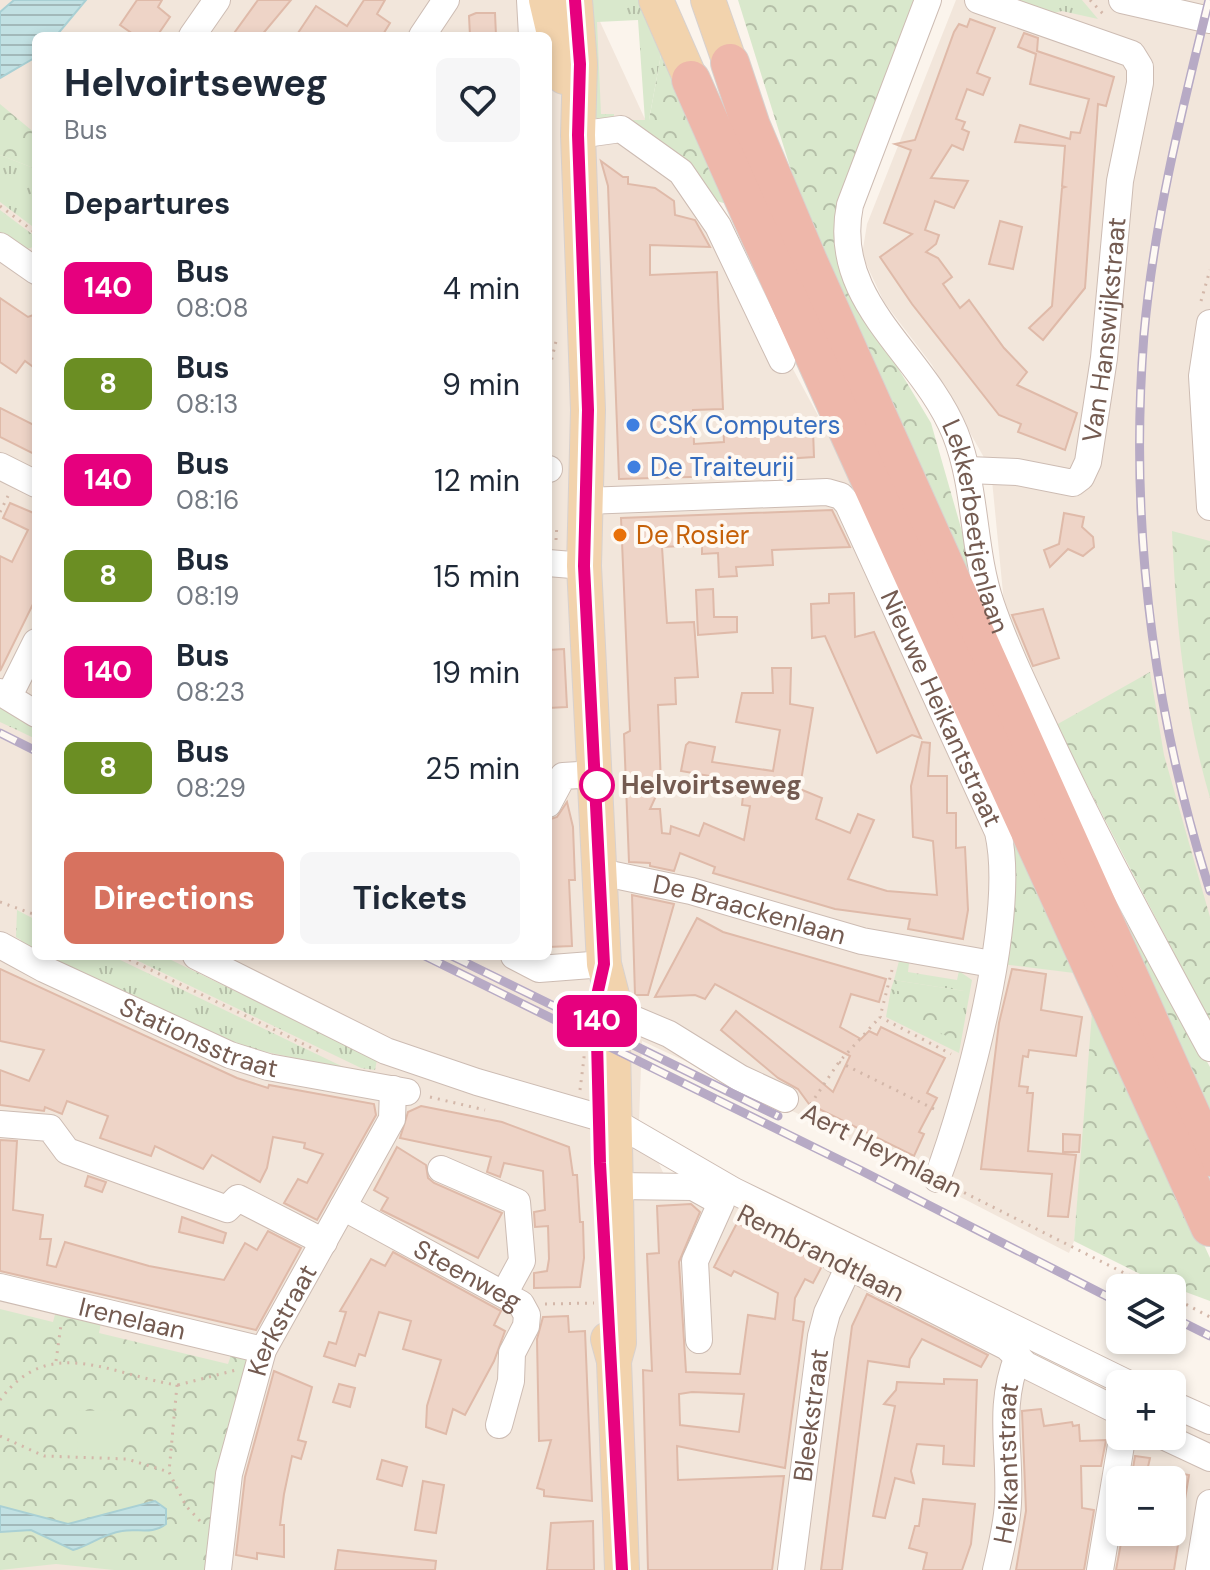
<!DOCTYPE html>
<html lang="en">
<head>
<meta charset="utf-8">
<style>
  :root { --surface:#fff; --page:#f6f6f7; --text:#1f2937; --muted:#747a83; --accent:#d7725f }
  body { margin:0; font-family:"DM Sans",sans-serif; background:var(--page); color:var(--text); height:100vh; display:flex; flex-direction:column; font-size:30px; white-space:nowrap }
  * { box-sizing:border-box; margin:0 }
  p { font-size:26px; color:var(--muted) }
  .icon { flex:none; width:44px; height:44px; fill:none; stroke:currentColor; stroke-width:2; stroke-linecap:round; stroke-linejoin:round }
  .map { position:relative; flex:1; overflow:hidden }
  .side { position:absolute; left:32px; top:32px; width:520px; height:928px; display:flex; flex-direction:column; background:var(--surface); border-radius:12px; box-shadow:0 4px 12px #0003 }
  .side>* { flex:none }
  .badge { padding:0 16px; border-radius:12px; font-size:28px; line-height:52px }
  .fabs { position:absolute; left:1106px; top:1274px; display:grid; gap:16px }
  .fabs a { display:grid; place-items:center; width:80px; height:80px; border-radius:12px; background:var(--surface); box-shadow:0 4px 12px #0003; font-size:40px }
  .map>.badge { position:absolute; translate:-50% -50%; box-shadow:0 0 0 4px #fff }
  h2 { padding:0 32px; font-size:30px; line-height:72px }
  .round { display:grid; place-items:center; flex:none; width:84px; height:84px; border-radius:12px; background:var(--page) }
  .summary { display:flex; align-items:center; justify-content:space-between; height:136px; padding:0 32px }
  h1 { font-size:38px; font-weight:700; line-height:60px }
  .button { display:flex; gap:16px; margin-top:auto; padding:16px 32px }
  .button a { flex:1; height:92px; border-radius:12px; background:var(--accent); color:#fff; font-size:32px; font-weight:700; line-height:92px; text-align:center }
  .button a+a { background:var(--page); color:var(--text) }
  ul { padding:0; list-style:none }
  li { display:flex; align-items:center; gap:24px; height:96px; padding:0 32px }
  li div { flex:1 }
  li b { display:block; font-size:30px }
  li em { font-style:normal }
  li .badge { min-width:88px; font-weight:700; text-align:center }
  .map>svg:first-child { display:block }
  .residential { fill:#f2e6db; fill-rule:evenodd }
  .grass { fill:url(#grass-tufts) }
  .forest { fill:url(#forest-crowns) }
  .garden { fill:#d9e8cc }
  .water { fill:url(#water-rules); stroke:#a9d0d4; stroke-width:2 }
  .building { fill:#eed4c7; stroke:#dfbaa9; stroke-width:2; fill-rule:evenodd }
  .lines { fill:none; stroke-linecap:round; stroke-linejoin:round }
  .minor-casing { stroke:#cdbcb3; stroke-width:28 }
  .major-casing { stroke:#d8d1ce; stroke-width:36 }
  .highway-casing { stroke:#d8d1ce; stroke-width:40 }
  .path { stroke:#d3b7a9; stroke-width:3; stroke-dasharray:2 6; stroke-linecap:butt }
  .minor { stroke:#fff; stroke-width:26 }
  .major { stroke:#f2d3ad; stroke-width:34 }
  .highway { stroke:#eeb7aa; stroke-width:38 }
  .rail-casing { stroke:#b7aac5; stroke-width:9 }
  .rail { stroke:#fef9f3; stroke-width:6; stroke-dasharray:18; stroke-linecap:butt }
  .line-casing { stroke:#fff; stroke-width:18 }
  .line { stroke:#e6007e; stroke-width:12 }
  .shop-dot { fill:#3f7fe0; stroke:#fef9f3; stroke-width:3 }
  .food-dot { fill:#e8710a; stroke:#fef9f3; stroke-width:3 }
  .stop-dot { fill:#fff; stroke:#e6007e; stroke-width:4 }
  .labels { text-anchor:middle; dominant-baseline:central; stroke-width:8; stroke-linejoin:round; paint-order:stroke }
  .street-label { font-size:26px; fill:#745b51; stroke:#fef9f3 }
  .shop-label { font-size:26px; fill:#366cbe; stroke:#fef9f3; text-anchor:start }
  .food-label { font-size:26px; fill:#c56008; stroke:#fef9f3; text-anchor:start }
  .stop-label { font-size:26px; font-weight:bold; fill:#745b51; stroke:#fef9f3; text-anchor:start }
</style>
</head>
<body>
<div class="map">
<svg width="1210" height="1570" viewBox="0 0 1210 1570">
  <defs>
    <pattern id="grass-tufts" width="24" height="20" patternUnits="userSpaceOnUse" patternTransform="scale(2)"><rect width="24" height="20" fill="#d9e8cc"/><path d="M3 7l-1-3M5 7V3M7 7l1-3M15 17l-1-3M17 17v-4M19 17l1-3" fill="none" stroke="#b5bfa8"/></pattern>
    <pattern id="forest-crowns" width="20" height="18" patternUnits="userSpaceOnUse" patternTransform="scale(2)"><rect width="20" height="18" fill="#d9e8cc"/><path d="M2 6a3 3 0 1 1 6 0M12 15a3 3 0 1 1 6 0" fill="none" stroke="#b5bfa8"/></pattern>
    <pattern id="water-rules" width="6" height="5" patternUnits="userSpaceOnUse" patternTransform="scale(2)"><rect width="6" height="5" fill="#c2e1e3"/><path d="M0 2.5h6" fill="none" stroke="#a2b9ba"/></pattern>
  </defs>
  <rect width="100%" height="100%" fill="#fbf4ec"/>
  <g class="residential">
    <path d="M0,0h590l54,117 76,117 154,285 221,488 -21,234 -5,12 -266,-137 -161,-75 -3,79 27,59 28,3 318,163 110,39 -2,52h52v-34l38,13v155h-1210zM36,36h512v920h-512zM1120,1480h52v52h-52z"/>
    <polygon points="956,0 1210,0 1210,1010 1029,670 1004,603 991,470 932,365 884,302 862,255 867,224"/>
  </g>
  <g class="grass">
    <polygon points="584,0 644,0 662,49 649,120 645,121 638,20 597,22 601,114 614,114 614,121 599,124 593,118"/>
    <polygon points="1015,0 1082,0 1098,19 1062,11 1050,14"/>
    <polygon points="0,155 36,169 36,229 0,202"/>
    <polygon points="0,210 36,237 36,246 27,249 0,236"/>
    <polygon points="0,703 36,723 36,739 0,722"/>
    <polygon points="17,910 36,920 36,956 112,956 358,1074 358,1077 321,1070 315,1062 251,1049 186,1021 177,1024 122,999 119,990 58,961 47,964 19,945 21,940 16,937"/>
    <polygon points="128,956 163,956 377,1060 375,1070 361,1068"/>
    <polygon points="899,961 909,963 908,972 957,980 959,971 972,980 959,1053 886,1017 891,989 964,991 894,980"/>
  </g>
  <g class="forest">
    <polygon points="738,0 921,0 847,203 856,298 931,423 979,591 974,592 820,263"/>
    <polygon points="662,49 727,204 706,198 631,120 649,120"/>
    <polygon points="0,104 36,134 36,169 0,155"/>
    <path d="M1172,531l38,10v257c-26,-88 -34,-176 -38,-267z"/>
    <polygon points="1150,672 1164,755 1210,917 1210,1023 1056,725"/>
    <polygon points="1013,838 1074,973 1001,964 1008,843"/>
    <polygon points="1083,841 1210,1067 1210,1119"/>
    <polygon points="894,980 964,991 956,1041 898,1011 901,992 891,989"/>
    <polygon points="1093,1000 1210,1258 1210,1301 1148,1278 1074,1241"/>
    <polygon points="57,1307 102,1318 99,1333 228,1364 233,1349 248,1355 211,1570 114,1570 56,1564 0,1570 0,1309 53,1322"/>
  </g>
  <polygon class="garden" points="121,1410 121,1454 78,1455 76,1411"/>
  <g class="water">
    <polygon points="14,0 86,0 56,36 36,36 36,57 0,78 0,12"/>
    <path d="M155,1501l11,8v15c-14,11 -28,4 -44,7 -19,3 -32,14 -49,19l-42,-20 -31,2v-26l68,18z"/>
  </g>
  <g class="building">
    <polygon points="137,0 162,0 158,7 170,17 157,36 136,36 120,25"/>
    <polygon points="258,0 291,0 261,36 232,36"/>
    <polygon points="364,0 385,0 377,14 390,23 382,36 296,36 316,6 347,26"/>
    <polygon points="476,13 495,13 496,36 470,36 469,16"/>
    <polygon points="970,19 995,28 977,73 990,78 983,95 967,89 956,119 965,122 962,129 969,132 963,150 952,145 931,178 968,181 954,208 935,201 925,230 939,235 936,244 926,252 938,258 952,277 943,284 960,308 969,300 1004,348 1027,372 1017,385 1077,413 1065,450 1018,432 1021,424 999,415 912,304 880,257 912,234 884,223 911,150 895,144 915,140 954,32 959,24 967,27"/>
    <polygon points="1024,33 1038,38 1037,51 1114,77 1106,106 1098,104 1085,288 1043,340 1029,328 1052,306 1062,188 1065,187 1062,186 1065,146 1015,142 1020,125 1070,139 1071,132 1080,133 1089,99 1030,84 1036,54 1018,47"/>
    <polygon points="601,161 623,177 628,177 628,184 655,188 674,201 675,215 695,220 710,247 650,245 650,275 717,272 723,409 693,410 694,444 724,442 723,422 763,420 764,426 770,425 770,434 813,430 814,457 783,459 784,478 773,468 725,472 725,476 619,479 608,186"/>
    <polygon points="1000,221 1022,227 1013,269 989,264"/>
    <polygon points="0,298 28,317 36,314 36,369 25,361 16,373 0,362"/>
    <polygon points="0,408 36,426 36,455 0,437"/>
    <polygon points="10,503 36,514 36,598 0,671 0,556 12,562 28,530 3,518"/>
    <polygon points="832,510 850,547 772,550 773,565 736,567 737,576 719,577 718,553 702,554 702,545 662,547 667,623 694,622 698,677 675,678 676,704 658,705 661,785 650,809 660,809 662,833 670,834 671,826 699,836 704,823 744,840 750,806 742,805 743,796 724,793 727,779 681,771 686,745 689,742 715,747 712,762 773,771 780,730 736,722 742,693 773,693 772,668 791,668 790,704 813,708 800,787 795,787 822,798 816,819 850,833 858,814 874,820 848,879 887,891 937,895 933,841 913,837 911,786 922,742 930,743 928,776 947,776 947,813 956,813 956,848 965,847 968,910 963,939 908,929 910,919 835,909 713,873 715,867 680,853 674,871 650,866 650,863 629,862 624,734 630,731 621,518"/>
    <polygon points="1064,513 1084,517 1082,527 1093,537 1094,547 1083,556 1068,549 1050,567 1044,550 1059,544"/>
    <polygon points="713,589 714,617 737,617 737,632 698,635 696,590"/>
    <polygon points="854,593 855,637 874,632 921,738 912,735 877,753 825,636 812,638 811,604 829,603 829,594"/>
    <polygon points="1043,609 1059,658 1033,666 1012,615"/>
    <polygon points="564,649 567,707 548,708 548,650"/>
    <polygon points="567,802 573,827 575,880 569,880 572,946 548,947 548,820 557,817"/>
    <polygon points="632,895 674,904 648,995 635,995"/>
    <polygon points="697,918 723,932 886,979 879,1002 851,994 840,1027 861,1039 869,1031 877,1035 881,1027 945,1058 927,1093 937,1098 919,1132 924,1134 914,1156 809,1104 798,1089 778,1078 721,1030 736,1011 833,1092 850,1056 715,984 705,999 695,995 655,997"/>
    <polygon points="0,969 237,1078 268,1088 269,1085 374,1104 376,1115 317,1220 284,1203 298,1179 307,1183 323,1154 304,1148 305,1143 273,1137 267,1168 260,1182 212,1155 203,1169 155,1146 151,1156 100,1138 108,1116 67,1101 62,1114 45,1107 44,1111 0,1105 0,1070 29,1081 44,1050 0,1041"/>
    <polygon points="1012,969 1046,974 1041,1010 1082,1017 1076,1056 1029,1050 1028,1057 1023,1056 1019,1086 1028,1087 1027,1093 1033,1093 1028,1151 1076,1155 1068,1217 1048,1216 1052,1174 981,1169 999,1023"/>
    <polygon points="421,1106 502,1122 569,1147 573,1175 577,1175 580,1222 583,1222 584,1258 580,1287 534,1288 534,1273 547,1271 549,1259 548,1226 535,1227 534,1212 545,1210 543,1171 504,1163 500,1177 487,1172 491,1157 400,1138 408,1112"/>
    <polygon points="1063,1134 1080,1135 1079,1152 1063,1152"/>
    <polygon points="0,1140 17,1141 13,1210 43,1215 40,1239 51,1239 47,1265 56,1267 65,1242 149,1266 224,1280 245,1243 257,1250 268,1231 301,1248 256,1330 0,1271"/>
    <polygon points="397,1147 426,1165 428,1178 434,1183 502,1213 478,1258 381,1210 388,1198 374,1190"/>
    <polygon points="88,1176 106,1182 102,1192 85,1186"/>
    <path d="M691,1204l9,8 -21,50 7,110 54,2 8,-59 27,4 3,-26 -44,-22 -3,5 -17,-9 23,-44 82,39 2,6 -8,15 -8,-4 -10,19 -2,22 11,2 -19,146 -108,-22 1,34 106,-4 -12,94h-124l-5,-200 9,1 -5,-117 12,-1 -2,-47zM692,1392l52,2 -5,38 -59,-7 -1,-31z"/>
    <polygon points="182,1217 226,1233 223,1243 179,1232"/>
    <polygon points="393,1252 501,1311 494,1325 505,1331 494,1361 465,1415 453,1409 446,1434 426,1427 427,1406 441,1360 403,1349 411,1321 379,1312 365,1356 359,1354 355,1366 324,1356 329,1342 336,1344 346,1312 340,1311 371,1259 385,1266"/>
    <polygon points="867,1294 988,1355 981,1367 922,1339 910,1359 909,1367 868,1361 842,1570 821,1570 852,1326"/>
    <polygon points="568,1316 569,1332 585,1331 592,1501 544,1496 544,1490 537,1488 551,1440 539,1441 537,1339 543,1317"/>
    <polygon points="274,1371 312,1387 298,1440 306,1442 301,1459 292,1456 284,1494 280,1525 284,1525 284,1557 257,1553 257,1559 236,1555 245,1477"/>
    <polygon points="944,1379 977,1380 974,1466 943,1464 944,1446 917,1444 911,1471 914,1483 895,1478 885,1518 873,1516 895,1406 884,1404 896,1390 897,1382 944,1384"/>
    <polygon points="339,1384 355,1388 350,1407 333,1402"/>
    <polygon points="1041,1409 1044,1426 1072,1422 1073,1426 1079,1425 1080,1441 1106,1440 1101,1466 1081,1466 1082,1508 1094,1510 1084,1570 1016,1570 1026,1511 1022,1411"/>
    <polygon points="1135,1456 1150,1458 1145,1480 1131,1480"/>
    <polygon points="382,1460 407,1467 402,1486 377,1479"/>
    <polygon points="1172,1472 1189,1475 1180,1529 1172,1529"/>
    <polygon points="423,1481 444,1485 436,1533 415,1530"/>
    <polygon points="923,1499 975,1504 971,1544 962,1570 923,1570 927,1553 909,1548 915,1526 919,1526"/>
    <polygon points="593,1521 594,1570 547,1570 551,1523"/>
    <polygon points="1123,1532 1180,1532 1174,1570 1116,1570"/>
    <polygon points="338,1550 436,1561 435,1570 335,1570"/>
  </g>
  <g class="lines">
    <defs>
      <g id="minor">
        <polyline points="530,0 532,36"/>
        <path id="s1" d="M928,0l-78,205c-20,97 72,147 105,228 22,55 17,115 36,171 16,47 39,93 60,138 49,104 104,205 159,306"/>
        <polyline points="1122,0 1210,20"/>
        <polyline points="192,36 217,0"/>
        <polyline points="422,36 446,0"/>
        <polyline points="578,135 621,129 681,172 718,226 782,360"/>
        <polyline points="0,246 36,271"/>
        <polyline points="1210,323 1202,376 1210,507"/>
        <polyline points="0,466 36,484"/>
        <polyline points="548,469 549,469"/>
        <path id="s2" d="M968,470l49,2 56,11 8,-6 7,-15 16,-104 16,-177 20,-98v-16l-8,-13 -154,-54"/>
        <path id="s3" d="M585,501l242,-9 14,4 7,8 150,328c19,83 -30,265 -61,347"/>
        <polyline points="548,563 584,566"/>
        <polyline points="0,692 36,714"/>
        <polyline points="9,696 36,642"/>
        <polyline points="548,804 563,776 596,774"/>
        <path id="s4" d="M600,872l91,19 171,50 130,23"/>
        <path id="s5" d="M0,945l44,24 186,86 38,12 139,25"/>
        <polyline points="196,956 386,1051 477,1082 615,1122 734,1191 1129,1384"/>
        <polyline points="514,956 539,969 604,964"/>
        <polyline points="612,1010 669,1034 740,1078 785,1099"/>
        <polyline points="0,1124 50,1128 67,1151 227,1209 238,1198 324,1242"/>
        <polyline points="441,1169 517,1202 522,1261 504,1294"/>
        <polyline points="616,1186 693,1187 720,1202"/>
        <path id="s6" d="M343,1207l178,97 6,11 -1,11 -14,27 -1,28 -12,44"/>
        <polyline points="834,1259 1007,1347 1026,1365 1120,1412"/>
        <path id="s7" d="M0,1287l263,63"/>
        <polyline points="699,1340 695,1261 721,1203"/>
        <polyline points="1172,1404 1210,1421"/>
        <polyline points="1163,1436 1210,1458"/>
        <path id="s8" d="M218,1570l11,-96 34,-124 129,-231 1,-30"/>
        <path id="s9" d="M791,1570l30,-234 6,-23 22,-47"/>
        <path id="s10" d="M996,1570c5,-22 11,-45 12,-67 3,-54 -11,-95 10,-147"/>
        <polyline points="1100,1570 1121,1445"/>
        <polyline points="1199,1570 1210,1503"/>
      </g>
      <g id="major">
        <polyline points="546,0 564,77"/>
        <polyline points="575,0 580,64 578,135 588,410 584,566 604,964 612,995 619,1343 614,1361"/>
        <polyline points="656,0 691,80"/>
        <polyline points="708,0 730,63"/>
        <polyline points="608,1339 614,1361 622,1570"/>
      </g>
      <g id="highway">
        <polyline points="730,63 751,126 808,261 1210,1157"/>
        <path d="M691,80c169,384 346,764 519,1147"/>
      </g>
    </defs>
    <use href="#minor" class="minor-casing"/>
    <use href="#major" class="major-casing"/>
    <use href="#highway" class="highway-casing"/>
    <g class="path">
      <polyline points="1090,0 1106,17"/>
      <polyline points="0,206 36,233"/>
      <polyline points="1201,301 1210,270"/>
      <polyline points="548,375 557,337"/>
      <polyline points="0,512 8,496"/>
      <polyline points="556,540 557,524"/>
      <polyline points="0,902 36,915"/>
      <polyline points="122,956 320,1052"/>
      <polyline points="892,970 880,1017 951,1054"/>
      <polyline points="839,1062 936,1110"/>
      <polyline points="580,1090 584,1058 584,994"/>
      <polyline points="430,1097 485,1110"/>
      <polyline points="805,1110 916,1166"/>
      <polyline points="806,1111 839,1062 880,1017"/>
      <polyline points="957,1189 1154,1288"/>
      <polyline points="1172,1297 1210,1317"/>
      <polyline points="545,1304 594,1303"/>
      <polyline points="56,1361 61,1325"/>
      <polyline points="178,1385 236,1370"/>
      <path d="M0,1400c49,-67 111,-25 177,-15l-8,87 17,34 14,15"/>
      <polyline points="0,1436 44,1456 127,1459 169,1472"/>
    </g>
    <use href="#minor" class="minor"/>
    <use href="#major" class="major"/>
    <use href="#highway" class="highway"/>
    <defs>
      <g id="rail">
        <path d="M1209,0c-27,110 -55,221 -65,334 -15,189 9,377 66,557"/>
        <polyline points="0,733 36,751"/>
        <polyline points="425,956 860,1170 1120,1303"/>
        <polyline points="452,956 778,1116"/>
        <polyline points="1172,1317 1210,1336"/>
      </g>
    </defs>
    <use href="#rail" class="rail-casing"/>
    <use href="#rail" class="rail"/>
  </g>
  <g class="lines">
    <defs>
      <polyline id="line" points="575,0 580,64 578,135 588,410 584,566 604,964 596,1000 600,1163 622,1570"/>
    </defs>
    <use href="#line" class="line-casing"/>
    <use href="#line" class="line"/>
  </g>
  <g class="shop-dot">
    <circle cx="633" cy="425" r="8"/>
    <circle cx="634" cy="467" r="8"/>
  </g>
  <circle class="food-dot" cx="620" cy="535" r="8"/>
  <circle class="stop-dot" cx="597" cy="785" r="16"/>
  <g class="labels">
    <g class="street-label">
      <text stroke="none"><textPath href="#s2" startOffset="266">Van Hanswijkstraat</textPath></text>
      <text stroke="none"><textPath href="#s1" startOffset="574">Lekkerbeetjenlaan</textPath></text>
      <text stroke="none"><textPath href="#s3" startOffset="492">Nieuwe Heikantstraat</textPath></text>
      <text stroke="none"><textPath href="#s4" startOffset="154">De Braackenlaan</textPath></text>
      <text stroke="none"><textPath href="#s5" startOffset="220">Stationsstraat</textPath></text>
      <text transform="translate(882 1150) rotate(27)">Aert Heymlaan</text>
      <text transform="translate(821 1253) rotate(27)">Rembrandtlaan</text>
      <text stroke="none"><textPath href="#s6" startOffset="142">Steenweg</textPath></text>
      <text stroke="none"><textPath href="#s7" startOffset="136">Irenelaan</textPath></text>
      <text stroke="none"><textPath href="#s8" startOffset="260">Kerkstraat</textPath></text>
      <text stroke="none"><textPath href="#s9" startOffset="156">Bleekstraat</textPath></text>
      <text stroke="none"><textPath href="#s10" startOffset="108">Heikantstraat</textPath></text>
    </g>
    <g class="shop-label">
      <text x="649" y="425">CSK Computers</text>
      <text x="650" y="467">De Traiteurij</text>
    </g>
    <g class="food-label">
      <text x="636" y="535">De Rosier</text>
    </g>
    <g class="stop-label">
      <text x="621" y="785">Helvoirtseweg</text>
    </g>
  </g>
</svg>
<div class="fabs">
<a><svg class="icon" aria-label="layers" viewBox="0 0 24 24"><path d="M12 4l9 5-9 5-9-5zM3 14l9 5 9-5"/></svg></a>
<a>+</a>
<a>−</a>
</div>
<b class="badge" style="left:597px;top:1021px;background:#e6007e;color:#fff">140</b>
<section class="side">
<div class="summary"><div><h1>Helvoirtseweg</h1><p>Bus</p></div><a class="round"><svg class="icon" aria-label="heart" viewBox="0 0 24 24"><path d="M12 20l-8-8c-3-5 5-10 8-4 3-6 11-1 8 4z"/></svg></a></div>
<h2>Departures</h2>
<ul>
<li><span class="badge" style="background:#e6007e;color:#fff">140</span><div><b>Bus</b><p>08:08</p></div><em>4 min</em></li>
<li><span class="badge" style="background:#6b8e23;color:#fff">8</span><div><b>Bus</b><p>08:13</p></div><em>9 min</em></li>
<li><span class="badge" style="background:#e6007e;color:#fff">140</span><div><b>Bus</b><p>08:16</p></div><em>12 min</em></li>
<li><span class="badge" style="background:#6b8e23;color:#fff">8</span><div><b>Bus</b><p>08:19</p></div><em>15 min</em></li>
<li><span class="badge" style="background:#e6007e;color:#fff">140</span><div><b>Bus</b><p>08:23</p></div><em>19 min</em></li>
<li><span class="badge" style="background:#6b8e23;color:#fff">8</span><div><b>Bus</b><p>08:29</p></div><em>25 min</em></li>
</ul>
<div class="button"><a>Directions</a><a>Tickets</a></div>
</section>
</div>
</body>
</html>
